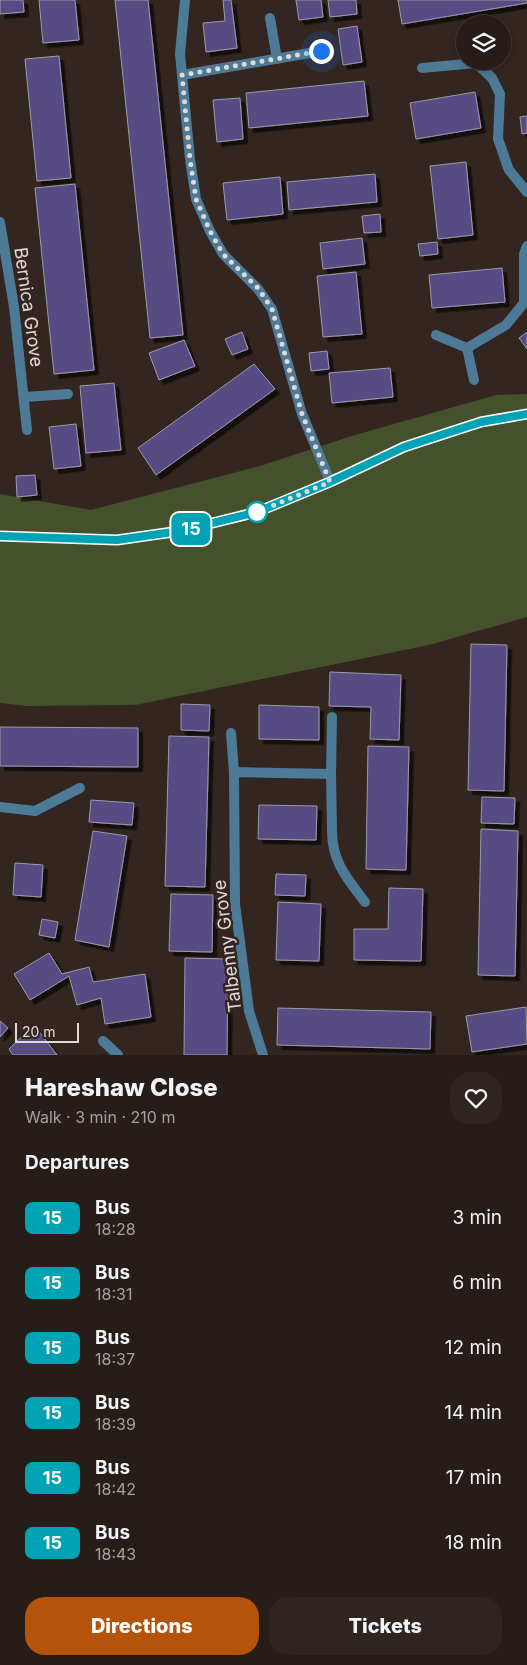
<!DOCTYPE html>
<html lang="en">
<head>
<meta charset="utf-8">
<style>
  :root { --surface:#261c18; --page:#2e2521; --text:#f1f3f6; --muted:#a4a1a2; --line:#423a37; --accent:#b45309 }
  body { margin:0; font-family:Inter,sans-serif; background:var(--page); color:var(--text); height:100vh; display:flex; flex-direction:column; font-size:19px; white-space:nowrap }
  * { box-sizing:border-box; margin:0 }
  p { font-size:16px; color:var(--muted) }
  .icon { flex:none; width:28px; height:28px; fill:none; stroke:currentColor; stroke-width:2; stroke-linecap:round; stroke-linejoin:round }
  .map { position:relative; height:1055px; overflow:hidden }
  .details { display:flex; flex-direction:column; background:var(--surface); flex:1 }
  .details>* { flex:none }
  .badge { padding:0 10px; border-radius:8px; font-size:18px; line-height:32px }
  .fabs { position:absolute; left:456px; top:15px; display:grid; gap:10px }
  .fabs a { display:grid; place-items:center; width:55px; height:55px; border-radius:50%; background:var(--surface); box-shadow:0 2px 8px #0003,0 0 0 1px var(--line); font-size:25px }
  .scale { position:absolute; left:15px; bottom:12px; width:64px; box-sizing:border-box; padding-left:5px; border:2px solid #e2d8d5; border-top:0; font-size:14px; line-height:18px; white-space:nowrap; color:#e2d8d5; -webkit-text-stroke:4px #332520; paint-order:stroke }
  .you { position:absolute; width:25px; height:25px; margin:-12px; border:4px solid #fff; border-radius:50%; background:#1a73e8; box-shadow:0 0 0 8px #1a73e833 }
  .map>.badge { position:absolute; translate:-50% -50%; box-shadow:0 0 0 2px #fff }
  h2 { padding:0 25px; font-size:19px; line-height:45px }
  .round { display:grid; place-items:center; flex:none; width:52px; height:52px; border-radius:20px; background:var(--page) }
  .summary { display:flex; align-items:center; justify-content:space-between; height:85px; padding:0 25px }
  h1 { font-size:24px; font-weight:800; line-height:38px }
  .action { display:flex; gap:10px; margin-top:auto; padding:10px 25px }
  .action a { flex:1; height:58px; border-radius:20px; background:var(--accent); color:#fff; font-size:20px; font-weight:800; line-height:58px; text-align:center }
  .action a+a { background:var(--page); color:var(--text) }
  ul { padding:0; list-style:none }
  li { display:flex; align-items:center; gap:15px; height:65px; padding:0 25px }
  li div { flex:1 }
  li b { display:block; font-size:19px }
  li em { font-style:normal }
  li .badge { min-width:55px; font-weight:700; text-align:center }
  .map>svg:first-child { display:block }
  .green { fill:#45512d }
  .building { fill:#574b83; stroke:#9c9aaa; filter:url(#shadow) }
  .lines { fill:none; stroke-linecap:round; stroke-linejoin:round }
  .service { stroke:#4d7a97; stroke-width:10 }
  .minor { stroke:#4d7a97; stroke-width:10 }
  .tertiary { stroke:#4d7a97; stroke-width:10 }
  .line-casing { stroke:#fff; stroke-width:11 }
  .line { stroke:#00a3b4; stroke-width:8 }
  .walk { stroke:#e2d8d5; stroke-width:5; stroke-dasharray:0 9 }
  .stop-dot { fill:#fff; stroke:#00a3b4; stroke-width:2.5 }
  .labels { text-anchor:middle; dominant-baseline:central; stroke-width:5; stroke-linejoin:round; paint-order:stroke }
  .street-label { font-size:18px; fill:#e2d8d5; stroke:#332520 }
</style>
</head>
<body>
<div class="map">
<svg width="527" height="1055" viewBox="0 0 527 1055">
  <defs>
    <filter id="shadow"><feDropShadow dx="4.5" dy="4.5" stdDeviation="0" flood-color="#0009"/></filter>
  </defs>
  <rect width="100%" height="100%" fill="#332520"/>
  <polygon class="green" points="527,394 527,617 429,645 135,705 26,706 0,703 0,494 91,510 260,466 355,435 496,395"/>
  <g class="building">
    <polygon points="0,0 23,0 24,12 0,14"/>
    <polygon points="39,0 75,0 79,40 43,43"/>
    <polygon points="115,0 148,0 183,335 150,338"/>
    <polygon points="223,0 231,0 237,48 206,52 203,23 225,21"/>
    <polygon points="296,0 321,0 323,17 299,20"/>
    <polygon points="328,0 356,0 357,14 330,17"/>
    <polygon points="398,0 527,0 527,3 402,24"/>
    <polygon points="357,26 362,62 343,65 338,29"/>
    <polygon points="59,56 71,178 37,181 25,59"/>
    <polygon points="364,81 368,116 249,128 246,93"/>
    <polygon points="475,92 481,128 416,139 410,103"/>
    <polygon points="240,98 243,139 217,142 213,100"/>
    <polygon points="527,116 527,133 522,134 520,117"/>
    <polygon points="466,162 473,235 438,239 430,166"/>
    <polygon points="375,174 377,202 289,210 287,182"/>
    <polygon points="280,177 283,214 227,220 223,183"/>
    <polygon points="75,184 94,370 54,374 35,188"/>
    <polygon points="380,214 381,232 364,233 362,216"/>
    <polygon points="362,238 365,264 323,269 320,243"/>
    <polygon points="437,242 438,254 420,256 418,244"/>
    <polygon points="502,268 505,302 432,308 429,275"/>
    <polygon points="356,272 362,334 323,337 317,276"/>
    <polygon points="242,332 248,349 232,355 225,339"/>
    <polygon points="527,332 527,349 519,338"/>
    <polygon points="184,340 195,366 159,380 149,353"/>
    <polygon points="327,351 329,369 311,371 309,353"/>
    <polygon points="254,364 275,389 156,475 138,448"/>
    <polygon points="390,368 393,397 332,403 329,373"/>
    <polygon points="114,383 121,450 86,453 80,386"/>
    <polygon points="76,424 81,466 54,469 49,427"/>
    <polygon points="35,475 37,495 17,497 16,476"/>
    <polygon points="471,644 507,645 504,791 468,790"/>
    <polygon points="330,672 401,675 399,740 370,739 371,707 329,706"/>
    <polygon points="181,704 210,705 209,731 181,730"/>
    <polygon points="259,705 319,707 319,740 259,739"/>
    <polygon points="0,727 138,728 138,767 0,766"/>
    <polygon points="169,736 209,737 205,887 165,886"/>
    <polygon points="368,746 409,747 406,870 366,869"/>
    <polygon points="482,797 515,798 514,824 481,823"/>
    <polygon points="91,800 134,803 132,825 89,822"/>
    <polygon points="259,805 317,806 316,840 258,839"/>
    <polygon points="481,829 518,831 515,976 478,975"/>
    <polygon points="93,831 127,836 109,947 75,940"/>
    <polygon points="15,863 43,865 41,897 13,895"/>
    <polygon points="276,874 306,875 305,896 275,895"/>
    <polygon points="389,888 423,889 421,961 354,960 354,929 388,929"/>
    <polygon points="171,894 213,895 212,952 169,951"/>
    <polygon points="278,902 321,904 319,961 276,960"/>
    <polygon points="42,919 58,922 55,938 39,935"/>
    <polygon points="49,953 62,974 89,967 93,982 145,974 151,1017 105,1024 101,998 77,1005 69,976 30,1000 14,974"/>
    <polygon points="185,958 228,959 227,1055 184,1055"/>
    <polygon points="526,1007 527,1044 472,1052 466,1016"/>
    <polygon points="278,1008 431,1012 430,1049 277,1045"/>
    <polygon points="0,1021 8,1028 0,1037"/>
    <polygon points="34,1025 57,1055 13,1055 9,1049"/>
  </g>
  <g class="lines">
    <path class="service" d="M332,831c0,31 15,47 33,71"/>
    <g class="minor">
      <polyline points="185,0 180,54 190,159 196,199 210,231 223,254 258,289 272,309 302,414 330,481"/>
      <polyline points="270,18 277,59"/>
      <polyline points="422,68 476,63 492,78 500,94 498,139 509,170 527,192"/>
      <polyline points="182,75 321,51"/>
      <polyline points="0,222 14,307 27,430"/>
      <polyline points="436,335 467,348 506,325 524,303 524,254 527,246"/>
      <polyline points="467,348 474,380"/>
      <polyline points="25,397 68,394"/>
      <polyline points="231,733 234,772"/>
      <polyline points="331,774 332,831"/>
      <polyline points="0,807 35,811 80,788"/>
      <polyline points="103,1041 118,1055"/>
      <polyline points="263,1055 249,1011 235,904 234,772 331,774 332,717"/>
    </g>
    <polyline class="tertiary" points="0,536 117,540 180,531 257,512 330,481 404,447 481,422 527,415"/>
  </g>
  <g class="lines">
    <defs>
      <polyline id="line" points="0,536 117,540 180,531 257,512 330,482 404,447 481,422 527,414"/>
    </defs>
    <use href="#line" class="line-casing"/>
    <use href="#line" class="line"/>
    <polyline class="walk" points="257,512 330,482 302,414 272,309 258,288 223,254 210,231 196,199 190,159 182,75 321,51"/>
  </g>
  <circle class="stop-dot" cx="257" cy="512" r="10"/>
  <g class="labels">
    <g class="street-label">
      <text transform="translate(29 307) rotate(82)">Bernica Grove</text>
      <text transform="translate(227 946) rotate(-97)">Talbenny Grove</text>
    </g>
  </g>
</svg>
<div class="fabs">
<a><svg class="icon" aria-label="layers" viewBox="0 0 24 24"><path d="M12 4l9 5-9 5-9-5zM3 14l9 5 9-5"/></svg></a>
</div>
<div class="scale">20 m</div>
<div class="you" style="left:321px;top:51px"></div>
<b class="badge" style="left:191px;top:529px;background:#00a3b4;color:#fff">15</b>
</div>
<section class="details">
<div class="summary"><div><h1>Hareshaw Close</h1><p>Walk · 3 min · 210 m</p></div><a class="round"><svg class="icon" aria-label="heart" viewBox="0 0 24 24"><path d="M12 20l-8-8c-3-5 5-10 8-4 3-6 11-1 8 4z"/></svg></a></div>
<h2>Departures</h2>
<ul>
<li><span class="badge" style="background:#00a3b4;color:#fff">15</span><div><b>Bus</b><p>18:28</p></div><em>3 min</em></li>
<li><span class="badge" style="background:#00a3b4;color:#fff">15</span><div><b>Bus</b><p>18:31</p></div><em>6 min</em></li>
<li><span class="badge" style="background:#00a3b4;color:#fff">15</span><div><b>Bus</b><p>18:37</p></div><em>12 min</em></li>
<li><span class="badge" style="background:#00a3b4;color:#fff">15</span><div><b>Bus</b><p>18:39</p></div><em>14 min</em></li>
<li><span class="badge" style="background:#00a3b4;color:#fff">15</span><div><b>Bus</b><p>18:42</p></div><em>17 min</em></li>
<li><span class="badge" style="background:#00a3b4;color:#fff">15</span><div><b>Bus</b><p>18:43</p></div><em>18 min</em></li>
</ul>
<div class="action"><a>Directions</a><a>Tickets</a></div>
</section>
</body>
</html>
